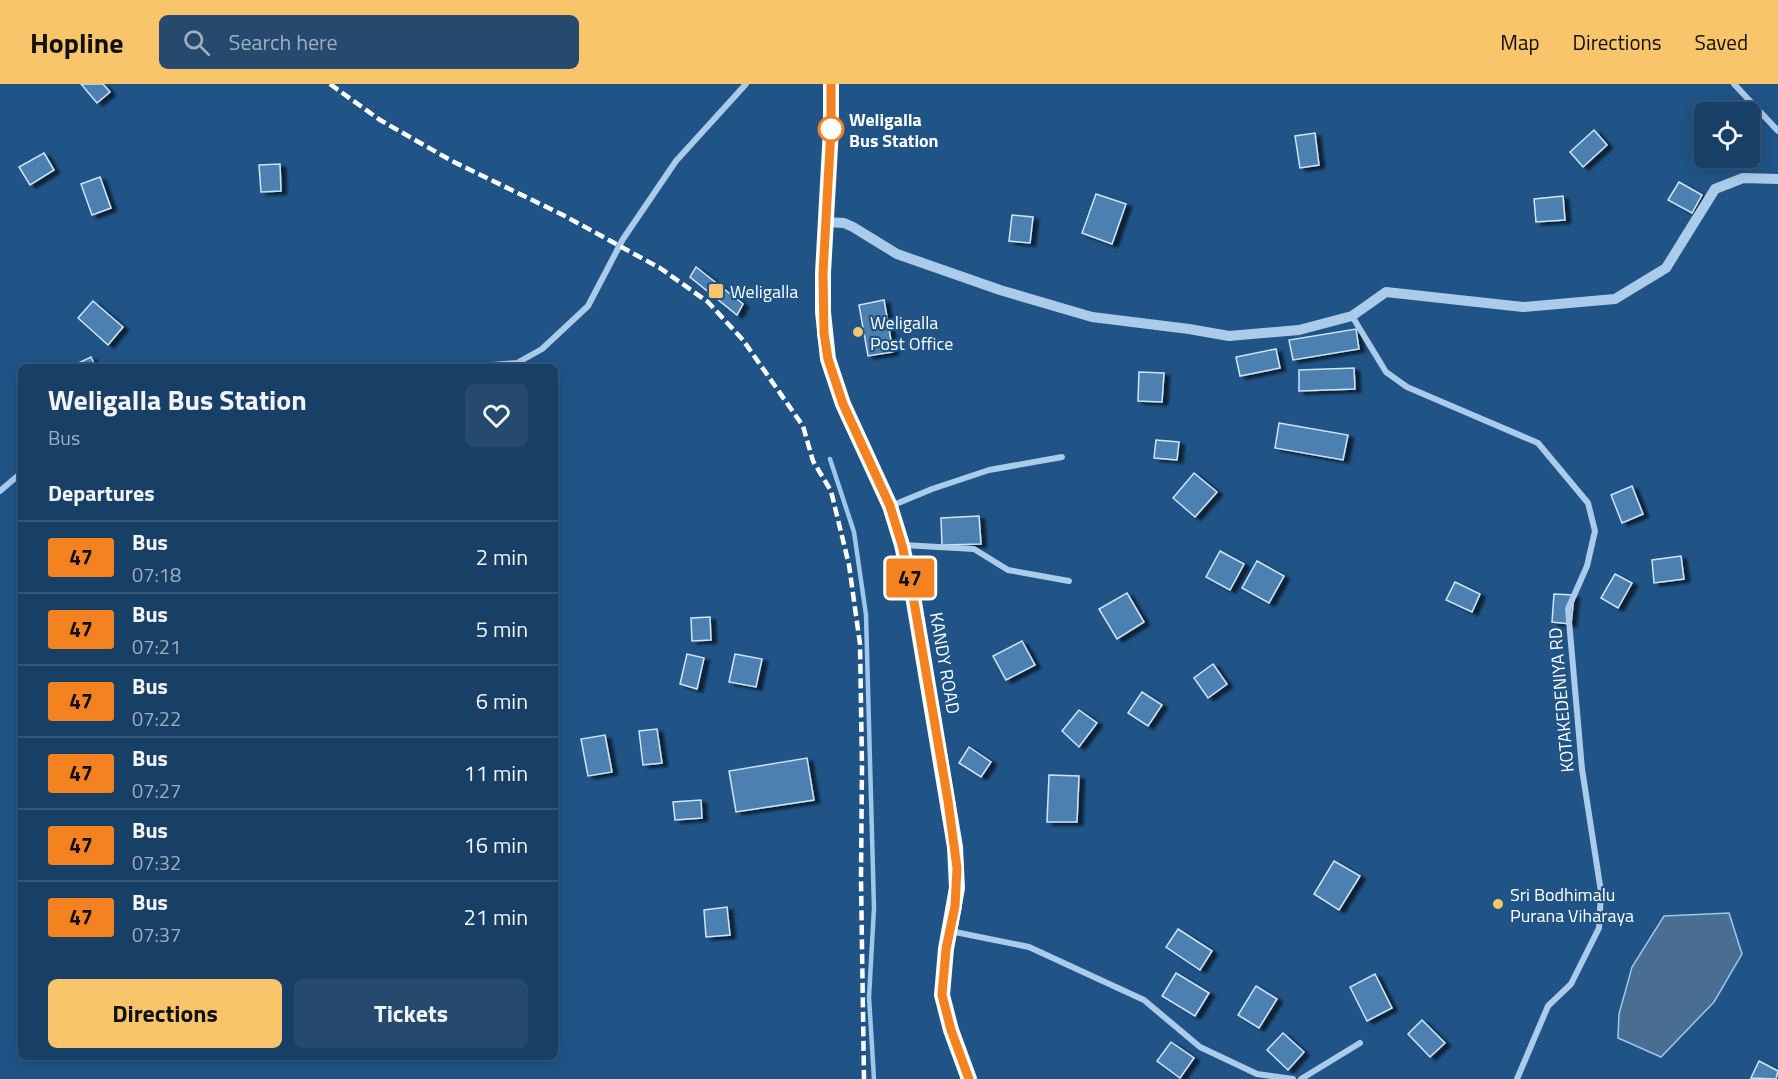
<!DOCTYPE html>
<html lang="en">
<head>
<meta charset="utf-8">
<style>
  :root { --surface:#183f65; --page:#254a6e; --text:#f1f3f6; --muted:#9fafbf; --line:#365879; --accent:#f8c56a }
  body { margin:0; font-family:"Titillium Web",sans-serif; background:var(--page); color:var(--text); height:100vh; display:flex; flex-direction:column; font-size:22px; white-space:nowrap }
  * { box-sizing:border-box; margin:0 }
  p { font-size:20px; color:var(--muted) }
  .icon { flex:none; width:33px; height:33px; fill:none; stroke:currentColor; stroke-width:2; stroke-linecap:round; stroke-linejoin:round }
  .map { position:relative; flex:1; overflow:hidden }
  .sheet { position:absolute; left:18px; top:280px; width:540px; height:696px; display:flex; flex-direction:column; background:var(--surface); border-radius:9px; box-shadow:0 3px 15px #0003,0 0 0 2px var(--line) }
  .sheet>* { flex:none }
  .badge { padding:0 12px; border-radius:4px; font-size:21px; line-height:39px }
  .tools { position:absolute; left:1694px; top:18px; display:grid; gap:12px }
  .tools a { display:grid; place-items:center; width:66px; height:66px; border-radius:9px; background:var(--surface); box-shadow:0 3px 15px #0003,0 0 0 2px var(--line); font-size:30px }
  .map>.badge { position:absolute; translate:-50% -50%; box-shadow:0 0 0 3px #fff }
  h2 { padding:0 30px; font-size:22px; line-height:54px }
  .round { display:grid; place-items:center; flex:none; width:63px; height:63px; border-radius:9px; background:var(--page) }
  .headline { display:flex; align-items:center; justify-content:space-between; height:102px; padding:0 30px }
  h1 { font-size:28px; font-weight:700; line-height:45px }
  .primary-button { display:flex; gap:12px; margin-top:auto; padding:12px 30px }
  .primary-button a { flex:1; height:69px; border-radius:9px; background:var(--accent); color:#111; font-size:24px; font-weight:700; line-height:69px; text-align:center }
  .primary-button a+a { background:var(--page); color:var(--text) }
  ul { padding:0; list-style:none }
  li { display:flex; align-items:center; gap:18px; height:72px; padding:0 30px; border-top:2px solid var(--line) }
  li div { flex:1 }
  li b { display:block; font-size:22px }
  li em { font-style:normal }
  li .badge { min-width:66px; font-weight:700; text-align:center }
  header { display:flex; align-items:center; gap:36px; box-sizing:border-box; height:84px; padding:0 30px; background:var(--accent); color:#111 }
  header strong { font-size:28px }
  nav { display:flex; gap:33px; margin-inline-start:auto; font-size:21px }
  .search { width:420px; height:54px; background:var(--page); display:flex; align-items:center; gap:15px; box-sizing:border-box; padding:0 21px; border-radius:9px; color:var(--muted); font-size:22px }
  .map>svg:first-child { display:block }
  .water { fill:#496e92; stroke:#9dc7eb; stroke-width:1.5 }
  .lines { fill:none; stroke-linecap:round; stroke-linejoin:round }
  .stream { stroke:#9dc7eb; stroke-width:4.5 }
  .building { fill:#4c80b1; stroke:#cee4f8; stroke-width:1.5; filter:url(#shadow) }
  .minor { stroke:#aacbea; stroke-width:6 }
  .tertiary { stroke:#aacbea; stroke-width:10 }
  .trunk { stroke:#f6fafe; stroke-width:16 }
  .rail { stroke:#fff; stroke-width:4.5; stroke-dasharray:10 4.5; stroke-linecap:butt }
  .line-casing { stroke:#fff; stroke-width:14 }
  .line { stroke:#f58220; stroke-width:9 }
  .stop-dot { fill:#fff; stroke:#f58220; stroke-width:3 }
  .poi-dot { fill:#f8c56a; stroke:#205487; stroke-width:2 }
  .labels { text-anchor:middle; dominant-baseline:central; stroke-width:4.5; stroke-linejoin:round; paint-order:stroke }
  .stop-label { font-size:18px; font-weight:bold; fill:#fff; stroke:#205487; text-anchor:start }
  .poi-label { font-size:18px; fill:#fff; stroke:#205487; text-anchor:start }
  .street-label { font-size:18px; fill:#fff; stroke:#205487 }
</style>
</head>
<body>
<header>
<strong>Hopline</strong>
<div class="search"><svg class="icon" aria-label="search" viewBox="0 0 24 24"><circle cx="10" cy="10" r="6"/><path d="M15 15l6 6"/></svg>Search here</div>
<nav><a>Map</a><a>Directions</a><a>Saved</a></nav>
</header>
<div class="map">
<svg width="1778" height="995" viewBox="0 0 1778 995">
  <defs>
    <filter id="shadow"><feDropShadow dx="5.5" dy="3" stdDeviation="1.5" flood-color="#0009"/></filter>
  </defs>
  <rect width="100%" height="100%" fill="#205487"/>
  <polygon class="water" points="1729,829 1742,870 1714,918 1661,973 1618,954 1619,930 1632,883 1664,832"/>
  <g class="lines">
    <polyline class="stream" points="830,375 854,448 866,531 874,824 869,913 874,995"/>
  </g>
  <g class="building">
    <polygon points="81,0 103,0 110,8 97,19"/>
    <polygon points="1594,46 1607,61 1583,83 1570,68"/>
    <polygon points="1315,49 1319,81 1300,84 1295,52"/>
    <polygon points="44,69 54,86 30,101 19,83"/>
    <polygon points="280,80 281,107 261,108 259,81"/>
    <polygon points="100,93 111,124 92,131 81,100"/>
    <polygon points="1679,98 1702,111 1692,129 1668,116"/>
    <polygon points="1096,110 1126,120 1112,160 1082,149"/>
    <polygon points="1563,112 1565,136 1536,138 1534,115"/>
    <polygon points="1012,131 1033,133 1030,159 1009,157"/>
    <polygon points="696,183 743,220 737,231 690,193"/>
    <polygon points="884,216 893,268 868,272 859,221"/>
    <polygon points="93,217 123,243 108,261 78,234"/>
    <polygon points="1356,245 1359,265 1293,276 1289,256"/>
    <polygon points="1276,265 1280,284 1240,292 1236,273"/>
    <polygon points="91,273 96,284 68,284"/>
    <polygon points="1354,284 1355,305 1299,307 1299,286"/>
    <polygon points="1139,288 1164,289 1162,318 1138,317"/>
    <polygon points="1279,339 1348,351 1343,376 1275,364"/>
    <polygon points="1156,356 1179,358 1177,376 1154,374"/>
    <polygon points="1194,389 1217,408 1195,433 1173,414"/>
    <polygon points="1632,402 1643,430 1622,439 1611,411"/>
    <polygon points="979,432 981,460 942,461 941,434"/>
    <polygon points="1220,467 1244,480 1230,506 1206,493"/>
    <polygon points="1681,472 1684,495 1654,499 1652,476"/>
    <polygon points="1257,477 1284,492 1269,519 1242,504"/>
    <polygon points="1615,490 1632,499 1618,524 1601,514"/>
    <polygon points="1455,498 1480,510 1472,528 1446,516"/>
    <polygon points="1127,509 1144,538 1117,555 1099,525"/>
    <polygon points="1554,510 1574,511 1571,540 1552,538"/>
    <polygon points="710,533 711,556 692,557 691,534"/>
    <polygon points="1022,557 1035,581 1006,596 993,572"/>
    <polygon points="687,570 704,574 697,605 680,600"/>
    <polygon points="735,570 762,575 756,603 729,598"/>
    <polygon points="1213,580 1227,600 1208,614 1194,594"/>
    <polygon points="1142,608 1162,621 1148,642 1128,629"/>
    <polygon points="1079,626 1097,639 1079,663 1062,647"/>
    <polygon points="657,645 662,679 643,681 639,647"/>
    <polygon points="605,651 612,688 588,692 581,655"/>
    <polygon points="969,663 991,678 981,693 959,679"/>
    <polygon points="807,674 814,716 736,728 729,687"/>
    <polygon points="1049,691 1079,692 1077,738 1047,738"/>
    <polygon points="701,716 702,734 675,736 673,718"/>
    <polygon points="1334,777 1360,792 1339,826 1314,810"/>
    <polygon points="727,823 730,851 706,853 704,826"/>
    <polygon points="1178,845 1212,867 1200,886 1166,863"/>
    <polygon points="1176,889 1209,909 1195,932 1162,912"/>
    <polygon points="1375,890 1392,924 1367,937 1350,903"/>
    <polygon points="1256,902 1277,915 1259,944 1238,931"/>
    <polygon points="1422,936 1445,959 1430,973 1408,950"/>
    <polygon points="1283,949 1304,968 1288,986 1267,966"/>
    <polygon points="1171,958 1194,974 1180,994 1157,977"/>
    <polygon points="1759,977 1778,987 1776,995 1751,994"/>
  </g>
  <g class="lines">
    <g class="minor">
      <polyline points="1734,0 1778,47"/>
      <polyline points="1352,232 1386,288 1407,303 1538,359 1588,419 1595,447 1587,482 1568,525 1582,685 1601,808 1599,844 1571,900 1548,922 1517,995"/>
      <polyline points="248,284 259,284"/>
      <polyline points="455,284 517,279 542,265 588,222 623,155 676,77 746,0"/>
      <polyline points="0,407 21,389"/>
      <polyline points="891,422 932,405 989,386 1062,373"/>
      <polyline points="903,461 974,465 1008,486 1069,497"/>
      <polyline points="950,847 1029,863 1144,916 1200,963 1257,990 1293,995"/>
      <polyline points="1301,995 1360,959"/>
    </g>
    <polyline class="tertiary" points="826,138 844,139 853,143 897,170 1000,206 1092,233 1189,245 1229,252 1299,246 1352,232 1386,208 1523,223 1615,215 1666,184 1715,105 1743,94 1778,95"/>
    <polyline class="trunk" points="831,0 831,45 823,189 823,228 828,275 843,320 890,422 902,461 912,506 955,763 957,804 946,865 942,911 951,946 969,995"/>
    <polyline class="rail" points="330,0 380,36 452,77 563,131 660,184 708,218 743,256 803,342 813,377 831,407 849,481 860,560 862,681 861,795 864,995"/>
  </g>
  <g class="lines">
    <defs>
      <polyline id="line" points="831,0 831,45 823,189 824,249 828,275 843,320 890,422 902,461 912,506 948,717 957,784 955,822 946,865 942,911 951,946 969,995"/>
    </defs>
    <use href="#line" class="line-casing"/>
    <use href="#line" class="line"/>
  </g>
  <circle class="stop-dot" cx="831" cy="45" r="12"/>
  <g class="poi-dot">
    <rect x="708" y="199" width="16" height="16" rx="3"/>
    <circle cx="858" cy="248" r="6"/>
    <circle cx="1498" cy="820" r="6"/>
  </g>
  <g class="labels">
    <g class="stop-label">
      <text x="849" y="35">Weligalla<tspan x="849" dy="21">Bus Station</tspan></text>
    </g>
    <g class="poi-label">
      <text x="730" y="207">Weligalla</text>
      <text x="870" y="238">Weligalla<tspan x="870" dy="21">Post Office</tspan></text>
      <text x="1510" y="810">Sri Bodhimalu<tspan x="1510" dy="21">Purana Viharaya</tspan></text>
    </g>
    <g class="street-label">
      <text transform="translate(945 579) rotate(80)">KANDY ROAD</text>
      <text transform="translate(1561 616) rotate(-95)">KOTAKEDENIYA RD</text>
    </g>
  </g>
</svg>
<div class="tools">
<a><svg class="icon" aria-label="locate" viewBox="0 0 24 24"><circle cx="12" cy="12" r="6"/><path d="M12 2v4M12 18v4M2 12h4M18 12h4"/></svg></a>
</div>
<b class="badge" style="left:910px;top:494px;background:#f58220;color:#111">47</b>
<section class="sheet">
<div class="headline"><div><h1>Weligalla Bus Station</h1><p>Bus</p></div><a class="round"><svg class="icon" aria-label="heart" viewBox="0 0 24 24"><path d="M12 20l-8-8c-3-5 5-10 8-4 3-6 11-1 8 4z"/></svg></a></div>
<h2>Departures</h2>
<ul>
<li><span class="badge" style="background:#f58220;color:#111">47</span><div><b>Bus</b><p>07:18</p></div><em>2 min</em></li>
<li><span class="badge" style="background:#f58220;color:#111">47</span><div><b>Bus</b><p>07:21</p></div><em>5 min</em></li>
<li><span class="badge" style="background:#f58220;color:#111">47</span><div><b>Bus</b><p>07:22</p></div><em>6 min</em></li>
<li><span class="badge" style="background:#f58220;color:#111">47</span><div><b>Bus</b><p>07:27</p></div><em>11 min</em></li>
<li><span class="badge" style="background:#f58220;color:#111">47</span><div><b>Bus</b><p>07:32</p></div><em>16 min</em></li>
<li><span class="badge" style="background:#f58220;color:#111">47</span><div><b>Bus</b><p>07:37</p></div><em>21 min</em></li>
</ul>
<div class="primary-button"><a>Directions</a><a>Tickets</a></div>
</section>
</div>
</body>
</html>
